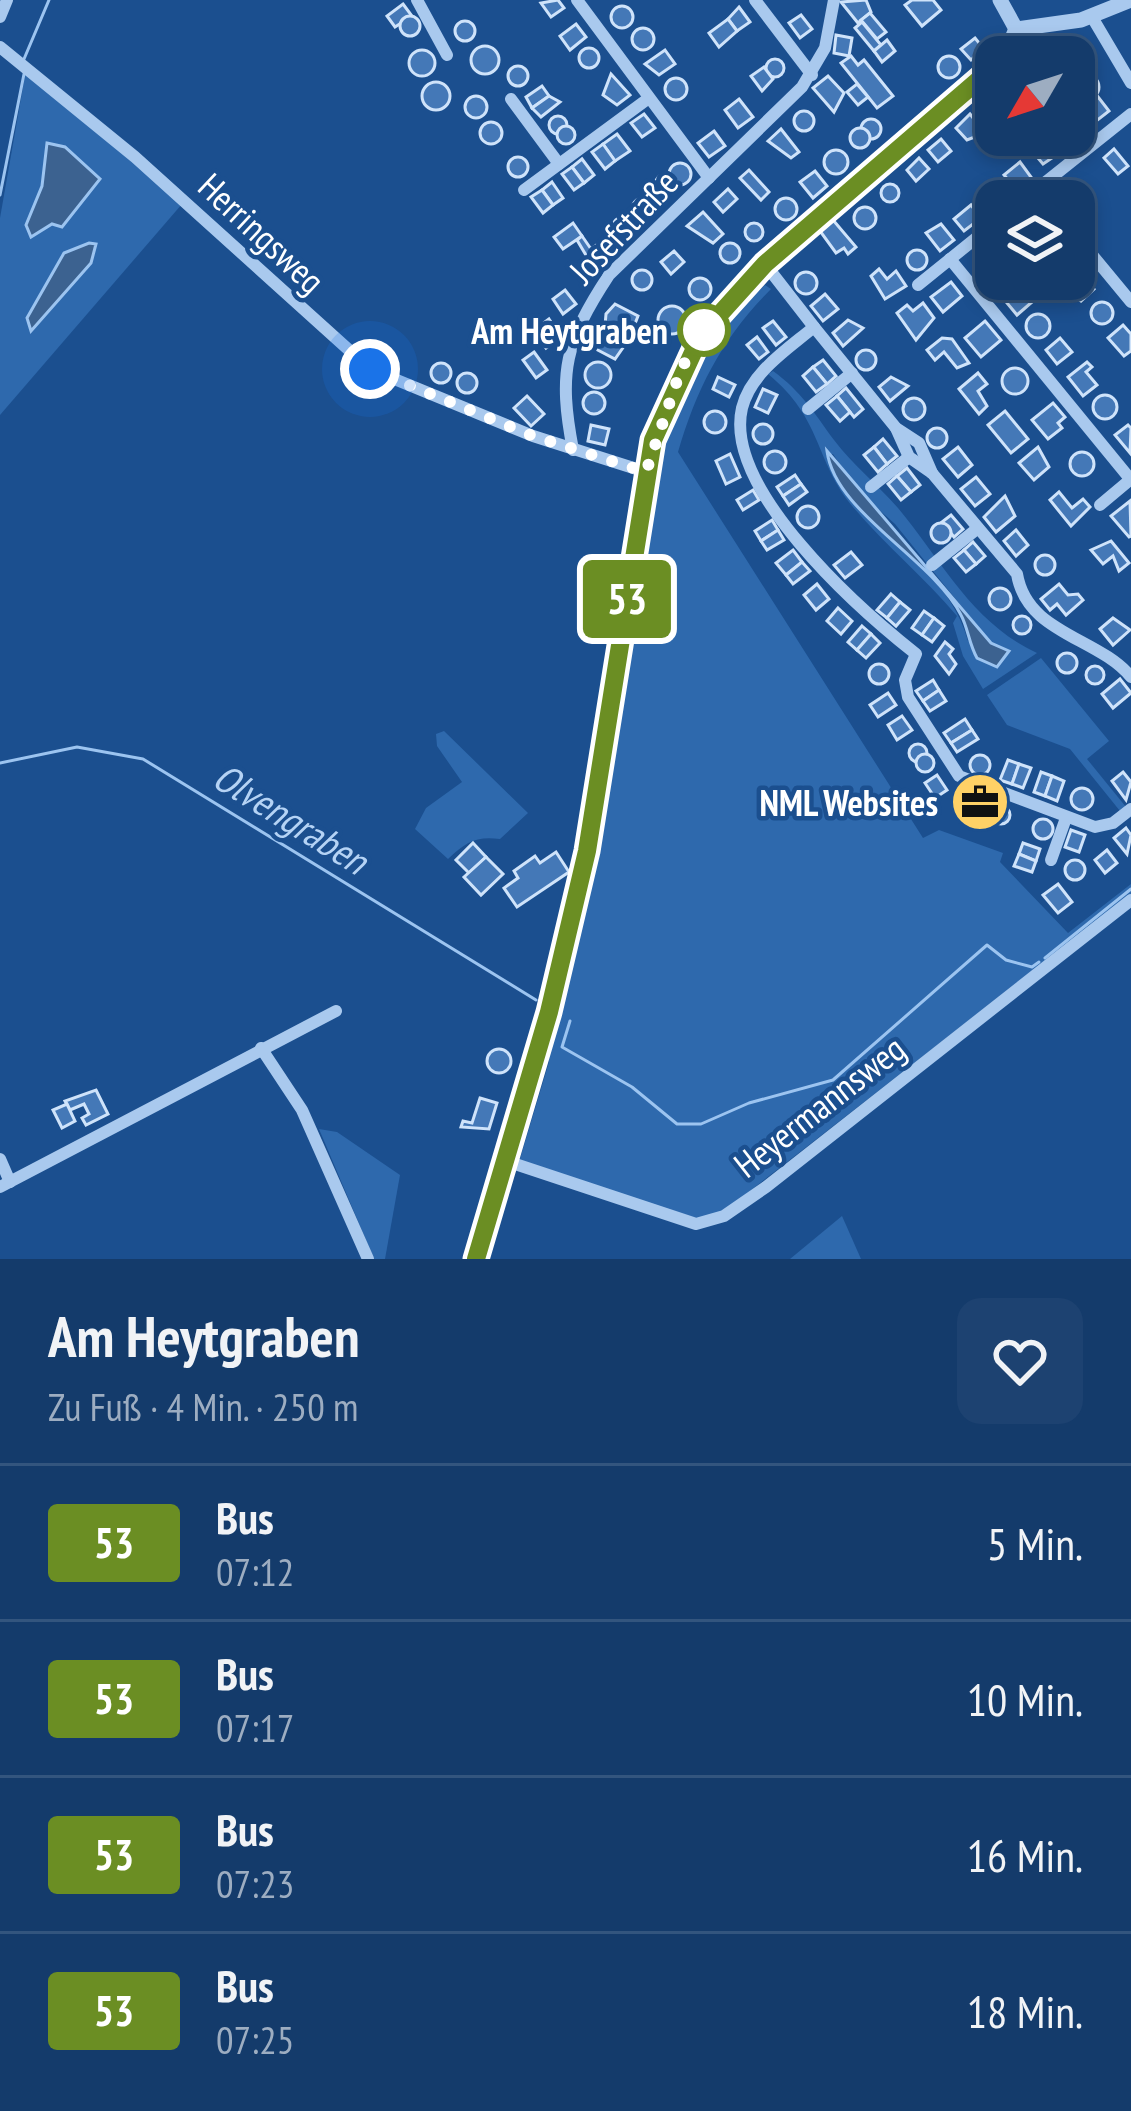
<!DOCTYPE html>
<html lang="de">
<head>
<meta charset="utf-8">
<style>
  :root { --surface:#143b6b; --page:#1d4271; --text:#f1f3f6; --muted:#9dadc1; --line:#33557e }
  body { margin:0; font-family:"PT Sans Narrow",sans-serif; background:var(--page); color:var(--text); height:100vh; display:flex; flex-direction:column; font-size:45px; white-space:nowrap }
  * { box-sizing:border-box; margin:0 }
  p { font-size:39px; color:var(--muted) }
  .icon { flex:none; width:66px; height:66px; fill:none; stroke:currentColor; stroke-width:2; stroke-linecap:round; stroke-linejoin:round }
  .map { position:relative; height:1259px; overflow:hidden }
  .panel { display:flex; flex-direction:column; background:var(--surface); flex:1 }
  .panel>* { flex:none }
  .badge { padding:0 24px; border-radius:9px; font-size:42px; line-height:78px }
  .needle { width:78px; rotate:231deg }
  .tools { position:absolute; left:975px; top:36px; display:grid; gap:24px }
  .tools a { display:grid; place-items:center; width:120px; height:120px; border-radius:24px; background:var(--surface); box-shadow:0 6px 18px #0003,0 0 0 3px var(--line); font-size:60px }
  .you { position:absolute; width:60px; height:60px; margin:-30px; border:9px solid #fff; border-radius:50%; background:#1a73e8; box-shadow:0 0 0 18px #1a73e833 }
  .map>.badge { position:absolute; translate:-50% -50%; box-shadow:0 0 0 6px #fff }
  .round { display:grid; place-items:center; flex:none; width:126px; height:126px; border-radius:24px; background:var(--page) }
  .headline { display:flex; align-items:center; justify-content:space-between; height:204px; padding:0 48px }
  h1 { font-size:57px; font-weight:800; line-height:90px }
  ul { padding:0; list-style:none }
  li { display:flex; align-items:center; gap:36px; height:156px; padding:0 48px; border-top:3px solid var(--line) }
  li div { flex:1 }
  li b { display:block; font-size:45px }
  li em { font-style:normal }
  li .badge { min-width:132px; font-weight:700; text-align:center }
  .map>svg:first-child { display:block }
  .green { fill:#2e69ad; fill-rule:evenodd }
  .water { fill:#3c6290; stroke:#9cc4f0; stroke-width:3 }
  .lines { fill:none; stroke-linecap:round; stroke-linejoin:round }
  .stream { stroke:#9cc4f0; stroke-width:3 }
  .building { fill:#4478b7; stroke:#cfe3fa; stroke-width:3 }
  .minor { stroke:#a9c9ee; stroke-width:12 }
  .tertiary { stroke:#a9c9ee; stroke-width:15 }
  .line-casing { stroke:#fff; stroke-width:27 }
  .line { stroke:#6b8e23; stroke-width:18 }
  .walk { stroke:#fff; stroke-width:12; stroke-dasharray:0 21.6 }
  .stop-dot { fill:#fff; stroke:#6b8e23; stroke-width:6 }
  .labels { text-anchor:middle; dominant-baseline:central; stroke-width:9; stroke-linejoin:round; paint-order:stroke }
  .street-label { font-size:36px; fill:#fff; stroke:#1b4f8f }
  .stop-label { font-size:36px; font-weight:bold; fill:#fff; stroke:#1b4f8f; text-anchor:end }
  .poi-label { font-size:36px; font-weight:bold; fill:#fff; stroke:#1b4f8f; text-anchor:end }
  .water-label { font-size:39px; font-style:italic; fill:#b5d3f5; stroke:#1b4f8f }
</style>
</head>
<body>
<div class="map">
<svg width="1131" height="1259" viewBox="0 0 1131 1259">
  <rect width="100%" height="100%" fill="#1b4f8f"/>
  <g class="green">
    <polygon points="26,70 182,204 0,415 0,218"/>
    <path d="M765,285l6,4c-48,48 -74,98 -93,163l245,386 16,-8 64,23 -3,9 68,71 63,-49v10l-408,318 -27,7 -177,-57 30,-100 -5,-51 119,-564c-3,-41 43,-109 70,-140h8z"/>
    <path d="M773,371c28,20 42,43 61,69 19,25 44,45 64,68 44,53 74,115 139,145l-54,36 -20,-33 -10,-33 4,-7c-33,-39 -72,-71 -104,-109 -39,-47 -30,-88 -85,-133zM833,454l25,37 37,33 96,119 17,8 -40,-10c-21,-77 -107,-116 -142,-186z"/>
    <polygon points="1041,658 1109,741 1087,759 1126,807 1120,811 1070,749 1007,725 987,695"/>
    <path d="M444,731l84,82 -28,26c-24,-3 -34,3 -52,20l-33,-30 11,-21 36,-26 -25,-36 -1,-12z"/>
    <polygon points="319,1129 337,1132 400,1175 385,1259 374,1259"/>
    <polygon points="842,1216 861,1259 790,1259"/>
  </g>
  <g class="water">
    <polygon points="47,143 65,147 100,179 62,227 52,224 31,237 26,225 42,186"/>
    <polygon points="89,243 96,244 91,263 31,331 27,318 64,253"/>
    <path d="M827,451l164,192 18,8 -12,16 -20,-9c-8,-14 -9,-30 -16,-43 -29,-57 -126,-102 -134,-164z"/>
  </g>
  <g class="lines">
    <g class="stream">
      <polyline points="24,59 49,0"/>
      <polyline points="0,195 24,74"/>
      <polyline points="0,763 77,747 143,759 536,1000"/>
      <polyline points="1045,958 1131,889"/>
      <polyline points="570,1021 562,1047 632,1087 677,1124 701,1124 749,1103 833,1080 987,945 1006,960 1032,967 1039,962"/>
    </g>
  </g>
  <g class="building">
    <polygon points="558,0 564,8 551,17 541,3"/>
    <polygon points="866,0 871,12 858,23 841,2"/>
    <polygon points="912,0 933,0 941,10 922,26 905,5"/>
    <polygon points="403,4 412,16 395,27 387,16"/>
    <circle cx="622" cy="17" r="11"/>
    <polygon points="739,7 750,22 737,31 728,19"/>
    <polygon points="870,13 886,32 877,39 861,20"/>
    <polygon points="801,15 812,29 800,38 789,23"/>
    <circle cx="410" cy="26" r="10"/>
    <polygon points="728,19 737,31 719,47 709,33"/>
    <circle cx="465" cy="31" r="10"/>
    <polygon points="862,22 881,45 874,51 855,28"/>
    <polygon points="576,24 586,37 570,50 560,36"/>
    <circle cx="643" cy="39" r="11"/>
    <polygon points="836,35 852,38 849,56 834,53"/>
    <polygon points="975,38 984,49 971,60 961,49"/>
    <polygon points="887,40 895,51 882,62 874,51"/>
    <circle cx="485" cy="60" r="14"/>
    <circle cx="589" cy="58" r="10"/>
    <circle cx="422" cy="63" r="13"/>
    <polygon points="665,50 675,64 659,75 645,64"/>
    <polygon points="851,56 858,65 864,60 893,96 877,108 841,63"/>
    <circle cx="949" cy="67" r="11"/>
    <circle cx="775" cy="68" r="9"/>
    <circle cx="518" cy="76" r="10"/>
    <polygon points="764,67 773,79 762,91 751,76"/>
    <polygon points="611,74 630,95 617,105 603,95"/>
    <circle cx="1087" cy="87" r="12"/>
    <polygon points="828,76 844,93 834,112 813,88"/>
    <circle cx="676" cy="89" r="11"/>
    <circle cx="436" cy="96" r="14"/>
    <polygon points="857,84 868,97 858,105 847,92"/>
    <polygon points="542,86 549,96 532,108 526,97"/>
    <polygon points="1095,93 1109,111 1095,122 1081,104"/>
    <polygon points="549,96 560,102 541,117 532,108"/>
    <circle cx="476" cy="107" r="11"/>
    <polygon points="739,99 753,117 738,128 725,110"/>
    <circle cx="804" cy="121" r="10"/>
    <polygon points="644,114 655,128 642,137 631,123"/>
    <polygon points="970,114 985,133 967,140 956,128"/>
    <circle cx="558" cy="125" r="9"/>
    <circle cx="871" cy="129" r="10"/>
    <circle cx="491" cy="133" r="11"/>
    <circle cx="566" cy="135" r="9"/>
    <circle cx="860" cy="138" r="10"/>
    <polygon points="781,129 799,152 791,158 768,141"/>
    <polygon points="714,131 725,146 709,157 698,143"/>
    <polygon points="617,134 630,151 615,161 603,144"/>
    <polygon points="941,139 951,151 938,162 928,150"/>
    <polygon points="1046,139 1058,154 1043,164 1032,151"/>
    <polygon points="603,144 615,161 605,169 592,152"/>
    <polygon points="1114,149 1128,166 1118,174 1104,158"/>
    <circle cx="836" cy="162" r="12"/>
    <circle cx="518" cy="167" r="10"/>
    <polygon points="919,158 929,169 916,181 907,170"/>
    <polygon points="582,159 594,175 584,183 572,167"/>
    <polygon points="1020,162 1031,177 1016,189 1004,175"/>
    <circle cx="680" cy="174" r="11"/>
    <polygon points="572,167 584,183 574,190 562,174"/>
    <polygon points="749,170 769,192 761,200 740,178"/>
    <polygon points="815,171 827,186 813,198 800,182"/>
    <circle cx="666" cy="185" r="11"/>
    <polygon points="552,182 563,198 553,205 542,190"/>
    <circle cx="890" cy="193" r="9"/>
    <circle cx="990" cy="195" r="11"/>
    <polygon points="728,189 737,199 723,212 714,202"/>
    <polygon points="542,190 553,205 543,213 531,197"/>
    <circle cx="786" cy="209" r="11"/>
    <circle cx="643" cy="209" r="11"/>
    <polygon points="971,205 981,218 964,231 954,219"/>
    <circle cx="865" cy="218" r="11"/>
    <polygon points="703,212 723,234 713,243 687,226"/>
    <circle cx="623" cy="227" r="10"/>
    <polygon points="833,220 856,247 848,254 844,248 836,253 820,231"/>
    <circle cx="754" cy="232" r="9"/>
    <polygon points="573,223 582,236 563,249 554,237"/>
    <polygon points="941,224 954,240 940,251 926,233"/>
    <polygon points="582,236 591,249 602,241 611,254 593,267 577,240"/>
    <circle cx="730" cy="253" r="10"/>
    <circle cx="917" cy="260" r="10"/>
    <polygon points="674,251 684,262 671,274 661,262"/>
    <polygon points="993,256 996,279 1002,279 993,286 979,268"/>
    <polygon points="879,269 887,279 896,271 906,286 885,299 871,276"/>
    <polygon points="1078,270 1094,289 1081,301 1059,286"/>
    <circle cx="642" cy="280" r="10"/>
    <circle cx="806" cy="283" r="11"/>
    <circle cx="700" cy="289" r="11"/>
    <polygon points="951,282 962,296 943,312 931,297"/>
    <polygon points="1017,284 1032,302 1017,315 1002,297"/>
    <polygon points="565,290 576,304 563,314 553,299"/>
    <polygon points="825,294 838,309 823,321 811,306"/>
    <circle cx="1102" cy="313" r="11"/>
    <polygon points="923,303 934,318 916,340 897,313 907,305 913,311"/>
    <polygon points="615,304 638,316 629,339 605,326 606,314"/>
    <circle cx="672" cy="320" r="14"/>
    <circle cx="1038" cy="326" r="12"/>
    <polygon points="549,319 561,337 546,348 534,330"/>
    <polygon points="848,320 863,328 843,346 833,333"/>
    <polygon points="773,321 786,337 776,345 763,328"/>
    <polygon points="985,321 1001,340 981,357 965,338"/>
    <polygon points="1123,325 1131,334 1131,351 1124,356 1108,338"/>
    <polygon points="605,326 629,339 615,359 592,347 595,334"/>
    <polygon points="757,337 768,352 759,359 747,345"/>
    <polygon points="942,338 952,339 969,363 957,368 944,352 935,360 927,350"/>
    <polygon points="1060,338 1072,352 1057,364 1046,350"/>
    <circle cx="866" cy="360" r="10"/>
    <polygon points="534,352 547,370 536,378 523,360"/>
    <polygon points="823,360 836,376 827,384 813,367"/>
    <polygon points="1087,362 1092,367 1086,372 1097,385 1083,396 1068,377"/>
    <circle cx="598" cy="375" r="13"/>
    <circle cx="441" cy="373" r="10"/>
    <polygon points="813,367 827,384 816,392 803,376"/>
    <circle cx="1015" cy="381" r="13"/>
    <circle cx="467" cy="383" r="10"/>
    <polygon points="978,373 987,384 978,391 987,406 979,414 959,389"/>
    <polygon points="718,377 735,385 729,397 713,389"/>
    <polygon points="891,377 908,386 890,401 879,387"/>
    <polygon points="846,388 863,409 854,417 837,396"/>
    <polygon points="763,389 777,395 768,413 755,407"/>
    <circle cx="594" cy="403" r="11"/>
    <circle cx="1105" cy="407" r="12"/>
    <polygon points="527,396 544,414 531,426 514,408"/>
    <polygon points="837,396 850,412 840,421 826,405"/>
    <circle cx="914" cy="409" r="11"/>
    <polygon points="1053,403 1065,417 1058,423 1062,428 1048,439 1032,420"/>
    <circle cx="715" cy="422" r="11"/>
    <polygon points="1005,411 1028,439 1011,453 988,425"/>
    <circle cx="763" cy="434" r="10"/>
    <polygon points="591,425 609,429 605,445 588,441"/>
    <polygon points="1128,425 1131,428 1130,453 1115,435"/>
    <circle cx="937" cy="438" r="10"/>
    <polygon points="883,439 897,456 887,464 874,447"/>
    <polygon points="874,447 887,464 878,472 864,455"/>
    <polygon points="958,447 972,465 958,477 943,459"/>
    <polygon points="1038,447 1049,467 1034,480 1019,463"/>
    <circle cx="775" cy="462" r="11"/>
    <circle cx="1082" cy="464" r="12"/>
    <polygon points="730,454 740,477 726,484 716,461"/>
    <polygon points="907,468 920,485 911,492 897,476"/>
    <polygon points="795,475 801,484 783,496 777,487"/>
    <polygon points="897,476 911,492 901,500 888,484"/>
    <polygon points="976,477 990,494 975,506 961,489"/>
    <polygon points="801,484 807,492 789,505 783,496"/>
    <polygon points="753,490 759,500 743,510 737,500"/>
    <polygon points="1059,492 1072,508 1083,499 1090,507 1071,526 1050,500"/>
    <polygon points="1005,496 1015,516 996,532 984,517"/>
    <polygon points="1130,501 1131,536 1129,537 1111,516"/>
    <circle cx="808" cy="517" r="11"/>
    <polygon points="951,515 963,529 954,537 942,522"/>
    <polygon points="772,520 778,530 761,541 755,531"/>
    <circle cx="941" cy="533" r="10"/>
    <polygon points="778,530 784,540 767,550 761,541"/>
    <polygon points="1016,530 1028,545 1016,556 1004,541"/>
    <polygon points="1111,541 1129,563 1119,571 1113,556 1103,564 1091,550"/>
    <polygon points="973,542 985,556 976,564 964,550"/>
    <polygon points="793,550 802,562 786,575 776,563"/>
    <polygon points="964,550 976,564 966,572 954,558"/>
    <polygon points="851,552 862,565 845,578 834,565"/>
    <circle cx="1045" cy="565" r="10"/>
    <polygon points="802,562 810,571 793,584 786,575"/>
    <polygon points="817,584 829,599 816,610 804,595"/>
    <polygon points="1059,584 1068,595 1078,594 1083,600 1066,615 1057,604 1050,610 1041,599"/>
    <circle cx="1000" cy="599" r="11"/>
    <polygon points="891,594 900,602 887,618 877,610"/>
    <polygon points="900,602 910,610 896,626 887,618"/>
    <polygon points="838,608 852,621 841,634 827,621"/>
    <polygon points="924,611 934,618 922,635 912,628"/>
    <circle cx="1022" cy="625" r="9"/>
    <polygon points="934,618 944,626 932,642 922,635"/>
    <polygon points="1113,618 1130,630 1113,645 1100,629"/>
    <polygon points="862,626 871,634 857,650 848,642"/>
    <polygon points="871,634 880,643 866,658 857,650"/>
    <polygon points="945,642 953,649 949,654 956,664 949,674 935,656"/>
    <circle cx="1067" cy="663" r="10"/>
    <circle cx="879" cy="674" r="10"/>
    <circle cx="1095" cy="675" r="9"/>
    <polygon points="1120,679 1131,693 1113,708 1102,694"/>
    <polygon points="933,680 939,690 923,701 916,691"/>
    <polygon points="939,690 946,701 930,711 923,701"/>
    <polygon points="888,693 896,705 878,717 870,705"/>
    <polygon points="902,716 912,730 897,740 888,725"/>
    <polygon points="965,719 972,730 951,743 944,733"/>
    <polygon points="972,730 978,739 957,752 951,743"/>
    <circle cx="918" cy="753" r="9"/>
    <circle cx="925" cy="763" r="9"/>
    <circle cx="980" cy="765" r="10"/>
    <polygon points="1008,760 1019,764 1012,784 1000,780"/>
    <polygon points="1019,764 1031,768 1023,788 1012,784"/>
    <polygon points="1041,772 1052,776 1045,796 1034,792"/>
    <polygon points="1123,772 1131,782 1126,800 1112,781"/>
    <polygon points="937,775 947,790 935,798 925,783"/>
    <polygon points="1052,776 1064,781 1057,801 1045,796"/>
    <circle cx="1082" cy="799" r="11"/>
    <polygon points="964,791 975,795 968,815 956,811"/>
    <circle cx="977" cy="807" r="9"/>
    <circle cx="1001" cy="815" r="9"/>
    <circle cx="1043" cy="829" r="10"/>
    <polygon points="1126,828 1131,835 1127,854 1114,838"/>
    <polygon points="1071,830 1085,835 1079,852 1065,847"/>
    <polygon points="473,843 486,857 469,873 456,860"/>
    <polygon points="1023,843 1040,849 1036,861 1019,854"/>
    <polygon points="1107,850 1117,863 1105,873 1095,860"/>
    <polygon points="556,852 569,872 517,907 504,888 518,878 514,871 535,856 540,863"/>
    <polygon points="1019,854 1036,861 1032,872 1014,866"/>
    <polygon points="486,857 503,874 481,895 464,877"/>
    <circle cx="1075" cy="870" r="10"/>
    <polygon points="1058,884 1072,902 1058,913 1043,895"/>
    <circle cx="499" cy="1061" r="12"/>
    <polygon points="96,1090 108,1114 86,1125 82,1118 89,1114 84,1104 70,1110 65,1101"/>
    <polygon points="480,1098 497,1103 489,1129 461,1127 463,1121 472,1123"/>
    <polygon points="67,1104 75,1121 62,1128 53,1110"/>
  </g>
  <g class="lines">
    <g class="minor">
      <polyline points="417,0 447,55"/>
      <polyline points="577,0 709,178"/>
      <polyline points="755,0 812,75"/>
      <polyline points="0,17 7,0"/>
      <polyline points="1092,17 1131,83"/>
      <polyline points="0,47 135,157 370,369 533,436 646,472"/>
      <polyline points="511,99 559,164"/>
      <polyline points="524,190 649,98"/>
      <polyline points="1022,201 1131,114"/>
      <polyline points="1074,233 1131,302"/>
      <polyline points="950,259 1131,480"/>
      <path d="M765,264l49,63c-26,22 -63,45 -72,81 -19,81 117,201 174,246l-11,26 3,17 51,79 136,51 18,-4 18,-14"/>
      <polyline points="918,285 996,222"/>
      <polyline points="814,327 896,428 919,443 932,473"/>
      <polyline points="808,409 852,373"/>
      <path d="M896,428l13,29 23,16 85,101c10,60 81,63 114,103"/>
      <path d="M573,450c-15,-78 -8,-108 36,-175l193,-188 23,-39 9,-48"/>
      <polyline points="871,487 909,457"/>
      <polyline points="1100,505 1131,479"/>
      <polyline points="932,565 978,528"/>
      <polyline points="1051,860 1066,818"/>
      <polyline points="261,1048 302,1110 368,1259"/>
      <polyline points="0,1159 10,1182"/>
      <polyline points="506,1161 696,1224 724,1216 766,1187 1131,900"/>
      <polyline points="0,1187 336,1011"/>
    </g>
    <g class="tertiary">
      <polyline points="1000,0 1016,29"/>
      <polyline points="1016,29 1081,20 1131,0"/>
      <polyline points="1004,57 1016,29"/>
      <polyline points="476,1259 549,1012 587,851 653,441 701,335 765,264 996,65"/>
    </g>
  </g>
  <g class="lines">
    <defs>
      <polyline id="line" points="476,1259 549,1012 587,851 653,440 701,335 765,264 996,65"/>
    </defs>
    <use href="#line" class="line-casing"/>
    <use href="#line" class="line"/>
    <polyline class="walk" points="370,369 533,436 646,472 681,369 704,330"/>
  </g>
  <defs>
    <symbol id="office-disc" viewBox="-11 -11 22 22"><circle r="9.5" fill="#ffd166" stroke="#1b4f8f"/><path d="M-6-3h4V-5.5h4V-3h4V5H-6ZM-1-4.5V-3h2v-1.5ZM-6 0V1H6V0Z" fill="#111"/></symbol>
  </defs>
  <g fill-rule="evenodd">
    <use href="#office-disc" x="947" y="769" width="66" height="66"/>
  </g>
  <circle class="stop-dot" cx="704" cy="330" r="24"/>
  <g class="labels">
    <g class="street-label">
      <text transform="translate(623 226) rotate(-47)">Josefstraße</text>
      <text transform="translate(262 233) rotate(43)">Herringsweg</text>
      <text transform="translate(819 1106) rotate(-38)">Heyermannsweg</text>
    </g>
    <g class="stop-label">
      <text x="668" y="330">Am Heytgraben</text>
    </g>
    <g class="poi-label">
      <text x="938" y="802">NML Websites</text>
    </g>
    <g class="water-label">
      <text transform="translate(291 818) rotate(32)">Olvengraben</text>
    </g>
  </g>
</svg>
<div class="tools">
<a><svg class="needle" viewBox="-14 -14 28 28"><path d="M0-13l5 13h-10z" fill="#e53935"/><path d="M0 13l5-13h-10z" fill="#9dadc1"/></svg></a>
<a><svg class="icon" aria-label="layers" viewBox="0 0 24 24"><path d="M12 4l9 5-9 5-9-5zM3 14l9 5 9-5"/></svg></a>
</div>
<div class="you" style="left:370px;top:369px"></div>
<b class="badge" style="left:627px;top:599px;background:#6b8e23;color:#fff">53</b>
</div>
<section class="panel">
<div class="headline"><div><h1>Am Heytgraben</h1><p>Zu Fuß · 4 Min. · 250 m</p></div><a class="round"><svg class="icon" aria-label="heart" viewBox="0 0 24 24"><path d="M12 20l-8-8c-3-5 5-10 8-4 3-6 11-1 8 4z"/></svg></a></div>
<ul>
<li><span class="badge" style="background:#6b8e23;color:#fff">53</span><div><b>Bus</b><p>07:12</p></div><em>5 Min.</em></li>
<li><span class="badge" style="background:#6b8e23;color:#fff">53</span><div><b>Bus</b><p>07:17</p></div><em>10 Min.</em></li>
<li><span class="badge" style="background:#6b8e23;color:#fff">53</span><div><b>Bus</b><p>07:23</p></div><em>16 Min.</em></li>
<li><span class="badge" style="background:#6b8e23;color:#fff">53</span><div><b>Bus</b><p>07:25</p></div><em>18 Min.</em></li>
</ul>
</section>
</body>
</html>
